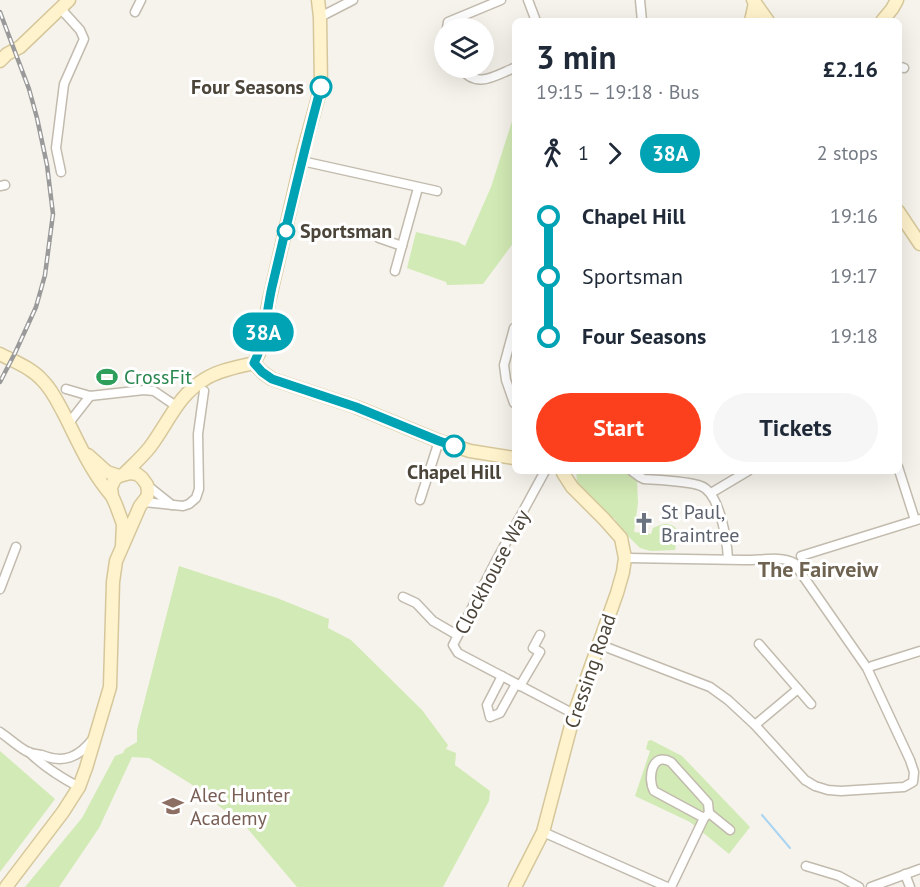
<!DOCTYPE html>
<html lang="en">
<head>
<meta charset="utf-8">
<style>
  :root { --surface:#fff; --page:#f6f6f7; --text:#1f2937; --muted:#747a83; --accent:#fc3f1d }
  body { margin:0; font-family:"PT Sans",sans-serif; background:var(--page); color:var(--text); height:100vh; display:flex; flex-direction:column; font-size:22px; white-space:nowrap }
  * { box-sizing:border-box; margin:0 }
  p { font-size:20px; color:var(--muted) }
  .icon { flex:none; width:33px; height:33px; fill:none; stroke:currentColor; stroke-width:2; stroke-linecap:round; stroke-linejoin:round }
  .map { position:relative; flex:1; overflow:hidden }
  .side { position:absolute; left:512px; top:18px; width:390px; height:456px; display:flex; flex-direction:column; background:var(--surface); border-radius:9px; box-shadow:0 6px 24px #0002 }
  .side>* { flex:none }
  .badge { padding:0 12px; border-radius:20px; font-size:21px; line-height:39px }
  .buttons { position:absolute; left:434px; top:18px; display:grid; gap:12px }
  .buttons a { display:grid; place-items:center; width:60px; height:60px; border-radius:50%; background:var(--surface); box-shadow:0 6px 24px #0002; font-size:30px }
  .map>.badge { position:absolute; translate:-50% -50%; box-shadow:0 0 0 3px #fff }
  .legs { display:flex; align-items:center; gap:9px; height:66px; padding:0 24px; font-size:20px }
  .legs p { margin-inline-start:auto }
  .headline { display:flex; align-items:center; justify-content:space-between; height:102px; padding:0 24px }
  h1 { font-size:33px; font-weight:700; line-height:45px }
  .action { display:flex; gap:12px; margin-top:auto; padding:12px 24px }
  .action a { flex:1; height:69px; border-radius:36px; background:var(--accent); color:#fff; font-size:24px; font-weight:700; line-height:69px; text-align:center }
  .action a+a { background:var(--page); color:var(--text) }
  ul { padding:0 24px; list-style:none }
  li { display:flex; align-items:center; gap:21px; height:60px; font-size:22px }
  li i { display:grid; place-items:center; width:9px; height:100%; margin:0 8px; background:currentColor }
  li i::after { content:''; width:15px; height:15px; margin:-8px; border:4px solid; border-radius:50%; background:var(--surface) }
  li p { margin-inline-start:auto }
  li:first-child i { background:linear-gradient(#0000 50%,currentColor 0) }
  li:last-child i { background:linear-gradient(currentColor 50%,#0000 0) }
  .map>svg:first-child { display:block }
  .green { fill:#d2eab5 }
  .lines { fill:none; stroke-linecap:round; stroke-linejoin:round }
  .stream { stroke:#a9d4f2; stroke-width:2 }
  .street-casing { stroke:#c2bbae; stroke-width:11 }
  .secondary-casing { stroke:#d6c79b; stroke-width:15 }
  .street { stroke:#fff; stroke-width:8 }
  .secondary { stroke:#fff3cd; stroke-width:12 }
  .rail-casing { stroke:#9a9a9a; stroke-width:4.5 }
  .rail { stroke:#fff; stroke-width:2; stroke-dasharray:7; stroke-linecap:butt }
  .line-1-casing { stroke:#fff; stroke-width:14 }
  .line-1 { stroke:#00a3b4; stroke-width:9 }
  .stop-1-dot { fill:#fff; stroke:#00a3b4; stroke-width:3 }
  .labels { text-anchor:middle; dominant-baseline:central; stroke-width:6; stroke-linejoin:round; paint-order:stroke }
  .stop-label { font-size:20px; font-weight:bold; fill:#4b4439; stroke:#fff; text-anchor:end }
  .leisure-label { font-size:20px; fill:#27864d; stroke:#fff; text-anchor:start }
  .worship-label { font-size:20px; fill:#5b616d; stroke:#fff; text-anchor:start }
  .street-label { font-size:20px; fill:#4b4439; stroke:#fff }
  .education-label { font-size:20px; fill:#785e54; stroke:#fff; text-anchor:start }
  .quarter-label { font-size:22px; font-weight:bold; fill:#6e6250; stroke:#fff }
</style>
</head>
<body>
<div class="map">
<svg width="920" height="887" viewBox="0 0 920 887">
  <rect width="100%" height="100%" fill="#f6f3ec"/>
  <g class="green">
    <polygon points="514,115 514,242 483,284 447,285 446,282 407,268 416,232 458,242 465,246 491,187"/>
    <path d="M576,471h51l3,5 7,4 1,23 -4,29 17,2 2,-6c9,-4 17,-7 25,2l-3,20 -24,1 -11,-3 -13,-13 -4,2 -4,-5 -4,-13c-13,-7 -34,-24 -38,-38 -1,-3 0,-7 -1,-10z"/>
    <polygon points="179,566 277,598 329,619 328,628 351,640 422,710 448,745 446,749 456,753 455,765 490,791 489,801 443,887 297,887 247,828 191,784 149,758 132,757 99,828 59,887 25,887 82,818 115,756 123,753 125,749 137,742 137,730"/>
    <polygon points="651,740 682,756 750,827 729,854 690,822 635,796 650,751 646,749 648,741"/>
    <polygon points="0,751 55,799 0,872"/>
  </g>
  <g class="lines">
    <polyline class="stream" points="762,815 790,848"/>
    <defs>
      <g id="street">
        <polyline points="528,0 536,21"/>
        <polyline points="640,0 642,21"/>
        <polyline points="61,9 80,30 84,39 64,84 56,148 61,172"/>
        <polyline points="135,12 141,0"/>
        <polyline points="320,17 353,0"/>
        <polyline points="447,28 448,22 501,0"/>
        <polyline points="898,66 904,68"/>
        <path d="M461,68c15,22 35,7 53,0"/>
        <polyline points="302,161 437,191"/>
        <polyline points="0,186 5,185"/>
        <polyline points="379,238 402,246"/>
        <polyline points="395,271 418,188"/>
        <polyline points="514,328 504,365 506,380 514,403"/>
        <polyline points="66,389 90,396 144,390 154,391 176,406"/>
        <polyline points="72,419 90,396"/>
        <polyline points="898,467 915,520"/>
        <polyline points="545,471 496,561 453,645 458,653 574,714"/>
        <path d="M632,471l8,6 4,2c15,1 45,2 57,7 19,7 26,55 27,73"/>
        <polyline points="147,485 172,505"/>
        <polyline points="711,493 748,471"/>
        <polyline points="420,500 439,441"/>
        <polyline points="144,502 183,506 189,504 196,498 199,489 198,434 204,391"/>
        <polyline points="801,556 920,519"/>
        <polyline points="0,589 16,547"/>
        <polyline points="403,597 416,603 433,621 457,635"/>
        <path d="M598,644l112,43 18,13 27,25 50,55 10,6 13,4 13,1 63,-4 9,-5 1,-10 -4,-12 -43,-92 -73,-105c-13,-8 -37,-2 -51,-3 -40,-1 -79,-1 -118,-2"/>
        <polyline points="872,666 920,651"/>
        <polyline points="502,676 487,705 490,717 500,713 516,684"/>
        <polyline points="520,686 540,652 533,648 540,635"/>
        <polyline points="798,689 811,704"/>
        <polyline points="755,725 798,689 759,644"/>
        <path d="M0,732c9,6 18,15 28,20 4,2 10,2 14,3 22,9 37,2 51,-16"/>
        <path d="M29,752c15,15 31,25 50,35"/>
        <polyline points="709,813 730,830"/>
        <polyline points="543,832 667,887"/>
        <polyline points="806,866 839,876 859,887"/>
        <polyline points="905,874 910,887"/>
        <path d="M671,887l33,-69 5,-5 -1,-10 -37,-41c-19,-11 -24,16 -17,29l50,27"/>
        <polyline points="871,887 920,869"/>
      </g>
      <g id="secondary">
        <polyline points="753,0 768,21"/>
        <polyline points="751,21 755,3"/>
        <polyline points="882,21 892,9 897,0"/>
        <polyline points="0,61 7,54 20,47 69,0"/>
        <polyline points="898,211 920,244"/>
        <path d="M0,354c15,8 32,14 43,27 9,9 14,20 20,31 15,29 27,59 49,84"/>
        <polyline points="254,363 262,372 272,379 356,407 439,441 470,451 514,458"/>
        <polyline points="88,455 107,472 119,476"/>
        <path d="M124,474c9,-9 19,-18 26,-27 18,-24 28,-52 55,-68 14,-9 33,-12 49,-16l5,-10 10,-52 35,-152 17,-62 -1,-70 -2,-17"/>
        <polyline points="6,887 63,812 79,787 86,768 110,687 113,582 116,561 140,506 147,497 148,492 147,485 142,478 137,474 130,473 119,476 115,479 111,487 112,496 116,505 123,524 122,546"/>
        <polyline points="515,887 543,832 574,714 617,593 623,572 625,558 621,538 604,519 572,487 563,473 563,471"/>
      </g>
    </defs>
    <use href="#street" class="street-casing"/>
    <use href="#secondary" class="secondary-casing"/>
    <use href="#street" class="street"/>
    <use href="#secondary" class="secondary"/>
    <defs>
      <polyline id="rail" points="0,12 29,89 37,118 47,165 53,214 45,275 36,307 15,353 0,382"/>
    </defs>
    <use href="#rail" class="rail-casing"/>
    <use href="#rail" class="rail"/>
  </g>
  <g class="lines">
    <defs>
      <path id="line-1" d="M321,87c-18,66 -33,133 -49,200 -6,25 -6,53 -18,76l8,9 10,7 84,28 83,34 15,5"/>
    </defs>
    <use href="#line-1" class="line-1-casing"/>
    <use href="#line-1" class="line-1"/>
  </g>
  <defs>
    <symbol id="stadium-bare" viewBox="-9 -9 18 18"><path d="M0-5a6.5 5 0 1 0 0 10a6.5 5 0 1 0 0-10ZM-3.5-1.8h7v3.6h-7Z" fill="#2e9e5b" stroke="#fff" stroke-width="2.5" paint-order="stroke"/></symbol>
    <symbol id="church-bare" viewBox="-9 -9 18 18"><path d="M-1.2-6h2.4v3.5h3.3v2.4h-3.3V6h-2.4V-.1h-3.3v-2.4h3.3Z" fill="#6b7280" stroke="#fff" stroke-width="2.5" paint-order="stroke"/></symbol>
    <symbol id="school-bare" viewBox="-9 -9 18 18"><path d="M0-5L7-2L0 1L-7-2ZM-4 1L0 2.5L4 1V4Q0 6-4 4Z" fill="#8d6e63" stroke="#fff" stroke-width="2.5" paint-order="stroke"/></symbol>
  </defs>
  <g fill-rule="evenodd">
    <use href="#stadium-bare" x="92" y="362" width="30" height="30"/>
    <use href="#church-bare" x="629" y="508" width="30" height="30"/>
    <use href="#school-bare" x="158" y="791" width="30" height="30"/>
  </g>
  <g class="stop-1-dot">
    <circle cx="321" cy="87" r="10"/>
    <circle cx="286" cy="231" r="8"/>
    <circle cx="454" cy="446" r="10"/>
  </g>
  <g class="labels">
    <g class="stop-label">
      <text x="304" y="87">Four Seasons</text>
      <text x="300" y="231" text-anchor="start">Sportsman</text>
      <text x="454" y="472" text-anchor="middle">Chapel Hill</text>
    </g>
    <g class="leisure-label">
      <text x="124" y="377">CrossFit</text>
    </g>
    <g class="worship-label">
      <text x="661" y="512">St Paul,<tspan x="661" dy="23">Braintree</tspan></text>
    </g>
    <g class="street-label">
      <text transform="translate(492 572) rotate(-62)">Clockhouse Way</text>
      <text transform="translate(590 671) rotate(-71)">Cressing Road</text>
    </g>
    <g class="education-label">
      <text x="190" y="795">Alec Hunter<tspan x="190" dy="23">Academy</tspan></text>
    </g>
    <g class="quarter-label">
      <text x="818" y="569">The Fairveiw</text>
    </g>
  </g>
</svg>
<div class="buttons">
<a><svg class="icon" aria-label="layers" viewBox="0 0 24 24"><path d="M12 4l9 5-9 5-9-5zM3 14l9 5 9-5"/></svg></a>
</div>
<b class="badge" style="left:263px;top:332px;background:#00a3b4;color:#fff">38A</b>
<section class="side">
<div class="headline"><div><h1>3 min</h1><p>19:15 – 19:18 · Bus</p></div><b>£2.16</b></div>
<div class="legs"><svg class="icon" aria-label="walk" viewBox="0 0 24 24"><circle cx="13" cy="4" r="2"/><path d="M13 8l-2 6 4 7M11 14l-3 7M7 12l3-4h3l4 4"/></svg>1<svg class="icon" aria-label="forward" viewBox="0 0 24 24"><path d="M9 5l7 7-7 7"/></svg><b class="badge" style="background:#00a3b4;color:#fff">38A</b><p>2 stops</p></div>
<ul>
<li><i style="color:#00a3b4"></i><b>Chapel Hill</b><p>19:16</p></li>
<li><i style="color:#00a3b4"></i><span>Sportsman</span><p>19:17</p></li>
<li><i style="color:#00a3b4"></i><b>Four Seasons</b><p>19:18</p></li>
</ul>
<div class="action"><a>Start</a><a>Tickets</a></div>
</section>
</div>
</body>
</html>
